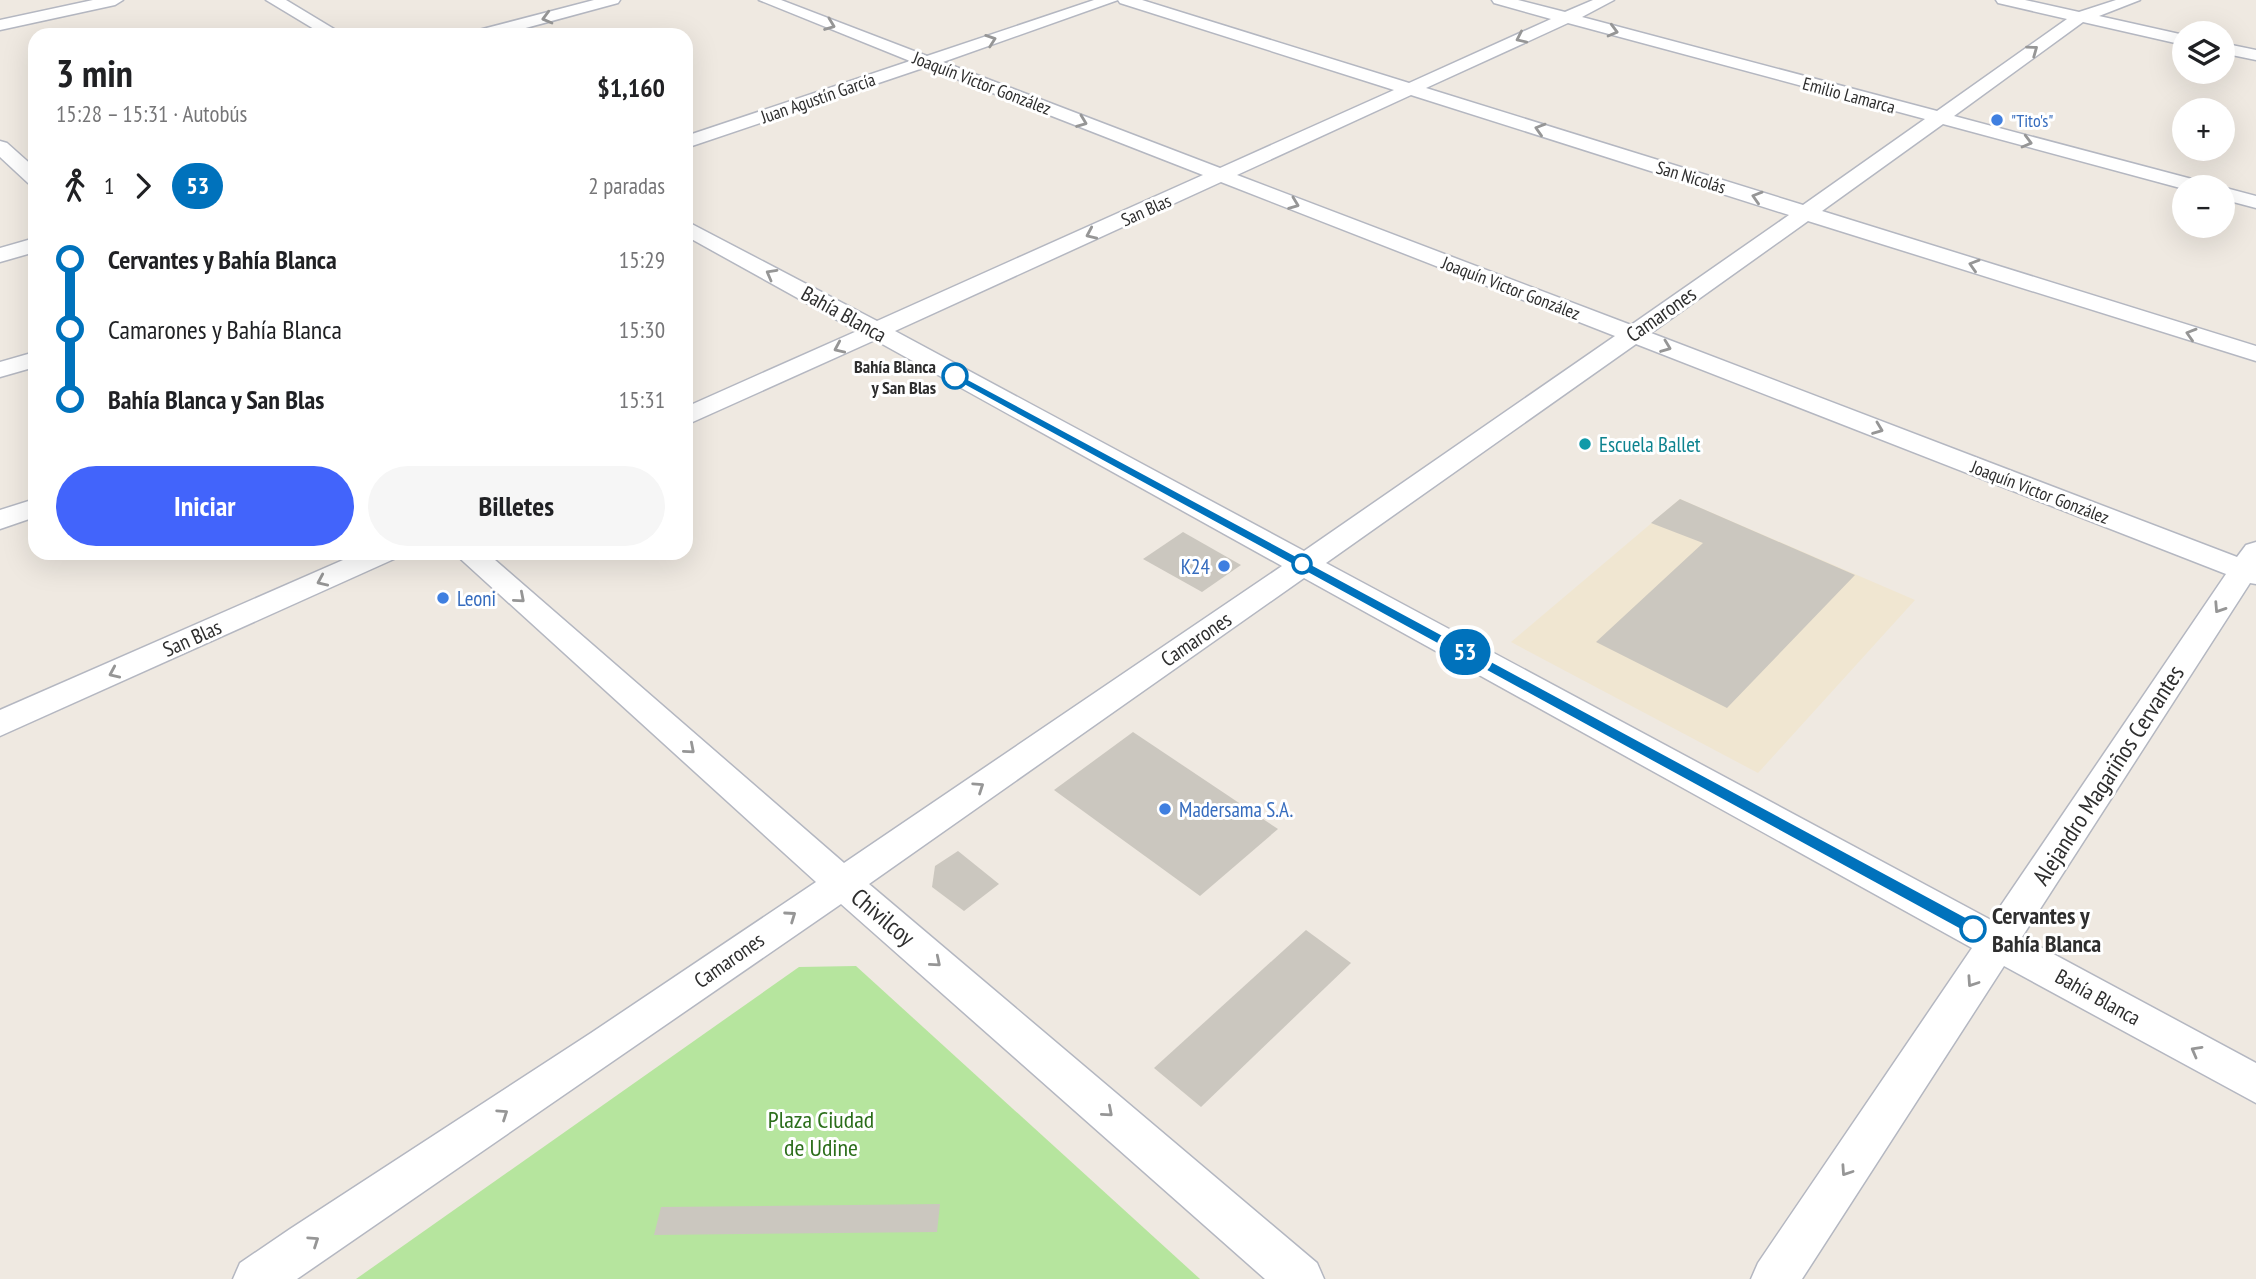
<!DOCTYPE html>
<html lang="es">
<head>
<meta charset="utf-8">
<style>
  :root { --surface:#fff; --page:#f6f6f6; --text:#202124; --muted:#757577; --accent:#4264fb }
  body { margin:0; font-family:"PT Sans Narrow",sans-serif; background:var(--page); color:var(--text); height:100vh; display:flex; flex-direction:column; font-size:26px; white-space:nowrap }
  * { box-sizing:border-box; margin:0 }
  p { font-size:23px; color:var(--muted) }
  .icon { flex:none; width:38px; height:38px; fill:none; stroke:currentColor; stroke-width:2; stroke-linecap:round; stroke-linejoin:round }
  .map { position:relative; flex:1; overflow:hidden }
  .panel { position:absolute; left:28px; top:28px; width:665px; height:532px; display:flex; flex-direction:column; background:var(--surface); border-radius:21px; box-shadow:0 7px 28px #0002 }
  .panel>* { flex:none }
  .badge { padding:0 14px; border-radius:23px; font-size:24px; line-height:46px }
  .tools { position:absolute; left:2172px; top:21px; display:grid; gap:14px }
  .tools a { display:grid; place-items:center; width:63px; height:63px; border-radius:50%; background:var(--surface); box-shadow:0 7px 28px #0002; font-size:35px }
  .map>.badge { position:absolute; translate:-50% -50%; box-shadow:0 0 0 4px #fff }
  .legs { display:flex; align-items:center; gap:10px; height:77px; padding:0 28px; font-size:23px }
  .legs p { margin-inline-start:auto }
  .headline { display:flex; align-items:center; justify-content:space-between; height:119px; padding:0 28px }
  h1 { font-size:38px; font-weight:700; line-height:52px }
  .cta { display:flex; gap:14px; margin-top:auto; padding:14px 28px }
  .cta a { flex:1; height:80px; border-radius:42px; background:var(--accent); color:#fff; font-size:28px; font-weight:700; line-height:80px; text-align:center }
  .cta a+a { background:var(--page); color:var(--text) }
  ul { padding:0 28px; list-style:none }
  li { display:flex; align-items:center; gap:24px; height:70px; font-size:26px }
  li i { display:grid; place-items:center; width:10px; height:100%; margin:0 9px; background:currentColor }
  li i::after { content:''; width:18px; height:18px; margin:-9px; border:5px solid; border-radius:50%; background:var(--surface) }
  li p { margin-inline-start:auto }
  li:first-child i { background:linear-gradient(#0000 50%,currentColor 0) }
  li:last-child i { background:linear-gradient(currentColor 50%,#0000 0) }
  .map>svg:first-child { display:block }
  .education { fill:#f0e6d1 }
  .green { fill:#b6e59e }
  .building { fill:#cbc7bf }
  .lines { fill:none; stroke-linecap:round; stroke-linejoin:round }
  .minor-casing { stroke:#b4b7c1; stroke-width:3 }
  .minor { fill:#fff; fill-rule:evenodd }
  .oneway { stroke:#969696 }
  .line-1 { fill:#0072bc; stroke:#fff; stroke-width:2 }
  .shop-dot { fill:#3f7fe0; stroke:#fff; stroke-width:2.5 }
  .stop-1-dot { fill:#fff; stroke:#0072bc; stroke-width:3.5 }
  .culture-dot { fill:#0f9aa8; stroke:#fff; stroke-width:2.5 }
  .labels { text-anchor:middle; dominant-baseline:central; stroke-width:6; stroke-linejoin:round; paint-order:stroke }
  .far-street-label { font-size:18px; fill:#2e2e2e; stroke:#fff }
  .far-shop-label { font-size:18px; fill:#366cbe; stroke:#fff; text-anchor:start }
  .far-stop-label { font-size:18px; font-weight:bold; fill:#2e2e2e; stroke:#fff; text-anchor:end }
  .street-label { font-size:21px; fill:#2e2e2e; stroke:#fff }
  .culture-label { font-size:21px; fill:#0d838f; stroke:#fff; text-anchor:start }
  .shop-label { font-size:21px; fill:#366cbe; stroke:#fff; text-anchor:start }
  .near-street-label { font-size:24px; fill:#2e2e2e; stroke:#fff }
  .near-stop-label { font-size:24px; font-weight:bold; fill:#2e2e2e; stroke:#fff; text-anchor:start }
  .near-park-label { font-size:24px; fill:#2c6e1b; stroke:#fff }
</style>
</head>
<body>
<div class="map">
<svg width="2256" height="1279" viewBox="0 0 2256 1279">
  <rect width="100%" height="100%" fill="#efe9e1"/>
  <polygon class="education" points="1680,499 1915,600 1758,773 1511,642"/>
  <polygon class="green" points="856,966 1200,1279 356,1279 799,967"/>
  <g class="building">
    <polygon points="1680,499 1855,575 1727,708 1596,642 1703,543 1651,523"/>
    <polygon points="1183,532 1241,565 1202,592 1143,559"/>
    <polygon points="1133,732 1278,829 1200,896 1054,790"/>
    <polygon points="958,851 999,884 964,911 932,887 935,866"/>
    <polygon points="1306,930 1351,963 1201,1107 1154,1068"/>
    <polygon points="940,1204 937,1232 654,1235 661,1207"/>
  </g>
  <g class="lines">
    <defs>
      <g id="minor">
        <polygon points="93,0 123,0 115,5 0,30 0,20"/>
        <polygon points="266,0 286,0 344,35 324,35"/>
        <polygon points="594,0 620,0 618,3 500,35 473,35 475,31"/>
        <path d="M759,0h22l146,56 167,-56h24l-175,62 277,106 174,-78 -274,-87 -2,-3h24l267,83 142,-64 -57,-16 -2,-3h26l47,12 28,-12h21l-32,17 355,94 130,-92 -69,-16 -2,-3h29l54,12 37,-12h24l-41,16 85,19v10l-101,-23 -129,94 253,67 3,4 -26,2 -241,-65 -121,87 434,135v15l-448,-140 -157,112 586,224 9,-12 10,-3v42l-6,-1 -228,354 234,126v40l-252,-137 -202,313h-51l7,-16 214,-315 -668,-370 -435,306 448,379 7,16h-59l-424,-375 -544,375h-64l7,-16 50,-34 301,-196 225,-151 -362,-329h33l357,310 438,-297 -407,-226 -189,85v-18l171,-76 -171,-95v-15l191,100 326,-146 -277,-108 -240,81v-12l224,-75zM1568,23l357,96 -122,86 -377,-117zM1411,95l378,120 -158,110 -394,-150zM1221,182l394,154 -311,215 -409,-220zM1636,344l590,230 -235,346 -665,-357z"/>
        <polygon points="2222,43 2256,50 2256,60 2222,53"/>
        <polygon points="0,141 7,143 35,168 35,185 28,183 0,157"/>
        <polygon points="2220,187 2222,187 2256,196 2256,208 2222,199"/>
        <polygon points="35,238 35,252 0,262 0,248"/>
        <polygon points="35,352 35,367 0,377 0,362"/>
        <polygon points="35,499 35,517 0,529 0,510"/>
        <polygon points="359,553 399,553 394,559 0,736 0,710"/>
      </g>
    </defs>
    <use href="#minor" class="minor-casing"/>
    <use href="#minor" class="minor"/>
  </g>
  <defs><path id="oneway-chevron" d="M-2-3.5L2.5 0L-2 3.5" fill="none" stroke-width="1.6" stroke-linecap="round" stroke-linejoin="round" transform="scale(1.75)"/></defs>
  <g class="oneway">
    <use href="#oneway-chevron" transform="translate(547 18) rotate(165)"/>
    <use href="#oneway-chevron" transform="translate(830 25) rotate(21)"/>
    <use href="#oneway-chevron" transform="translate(1613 31) rotate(15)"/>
    <use href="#oneway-chevron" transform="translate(1521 38) rotate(155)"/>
    <use href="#oneway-chevron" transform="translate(991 40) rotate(-19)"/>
    <use href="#oneway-chevron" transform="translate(2033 50) rotate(-36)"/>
    <use href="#oneway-chevron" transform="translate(1082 122) rotate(21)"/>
    <use href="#oneway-chevron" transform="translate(1540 129) rotate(-163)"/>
    <use href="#oneway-chevron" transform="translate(2027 142) rotate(15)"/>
    <use href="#oneway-chevron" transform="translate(1757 197) rotate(-163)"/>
    <use href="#oneway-chevron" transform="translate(1294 204) rotate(21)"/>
    <use href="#oneway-chevron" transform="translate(1091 234) rotate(156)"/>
    <use href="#oneway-chevron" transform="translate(1974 265) rotate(-163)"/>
    <use href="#oneway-chevron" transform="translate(771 274) rotate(-151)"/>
    <use href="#oneway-chevron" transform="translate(2191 334) rotate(-163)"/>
    <use href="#oneway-chevron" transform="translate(1666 347) rotate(21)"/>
    <use href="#oneway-chevron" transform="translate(839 348) rotate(156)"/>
    <use href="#oneway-chevron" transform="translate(1878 429) rotate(21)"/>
    <use href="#oneway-chevron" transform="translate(322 581) rotate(156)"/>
    <use href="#oneway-chevron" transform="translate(520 598) rotate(41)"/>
    <use href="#oneway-chevron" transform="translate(2219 608) rotate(123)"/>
    <use href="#oneway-chevron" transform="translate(114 673) rotate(156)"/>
    <use href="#oneway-chevron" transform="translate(690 749) rotate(41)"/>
    <use href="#oneway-chevron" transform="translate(979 787) rotate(-34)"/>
    <use href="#oneway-chevron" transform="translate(791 916) rotate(-35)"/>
    <use href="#oneway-chevron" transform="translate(936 962) rotate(40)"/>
    <use href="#oneway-chevron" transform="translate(1972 982) rotate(124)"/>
    <use href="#oneway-chevron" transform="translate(2196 1051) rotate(-151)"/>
    <use href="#oneway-chevron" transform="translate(1108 1112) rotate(41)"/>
    <use href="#oneway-chevron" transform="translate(503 1114) rotate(-34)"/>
    <use href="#oneway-chevron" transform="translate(1846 1171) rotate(124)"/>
    <use href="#oneway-chevron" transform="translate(314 1241) rotate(-34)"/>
  </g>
  <polygon class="line-1" points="955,372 1979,924 1982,929 1979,934 1968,934 951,378 950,376"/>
  <g class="shop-dot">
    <circle cx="1997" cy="120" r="7"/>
    <circle cx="1224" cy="566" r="7"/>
    <circle cx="443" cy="598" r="7"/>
    <circle cx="1165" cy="809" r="7"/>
  </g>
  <g class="stop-1-dot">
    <circle cx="955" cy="376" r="12"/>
    <circle cx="1302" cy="564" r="9"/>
    <circle cx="1973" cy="929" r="12"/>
  </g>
  <circle class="culture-dot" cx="1585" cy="444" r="7"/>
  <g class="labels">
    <g class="far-street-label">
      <text transform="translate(982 83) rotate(21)">Joaquín Victor González</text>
      <text transform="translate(1849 95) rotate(15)">Emilio Lamarca</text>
      <text transform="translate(818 98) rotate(-19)">Juan Agustín García</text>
      <text transform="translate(1691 177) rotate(17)">San Nicolás</text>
      <text transform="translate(1146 210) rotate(-24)">San Blas</text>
      <text transform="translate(1511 288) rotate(21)">Joaquín Victor González</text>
      <text transform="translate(2040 492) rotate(21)">Joaquín Victor González</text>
    </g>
    <g class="far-shop-label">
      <text x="2011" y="120">"Tito's"</text>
    </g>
    <g class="far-stop-label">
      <text x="936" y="366">Bahía Blanca<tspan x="936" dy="21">y San Blas</tspan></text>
    </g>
    <g class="street-label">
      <text transform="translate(844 314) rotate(29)">Bahía Blanca</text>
      <text transform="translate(1661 314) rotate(-35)">Camarones</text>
      <text transform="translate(192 638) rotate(-24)">San Blas</text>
      <text transform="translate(1196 639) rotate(-34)">Camarones</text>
      <text transform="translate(729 960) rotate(-35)">Camarones</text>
      <text transform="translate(2098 997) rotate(29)">Bahía Blanca</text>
    </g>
    <g class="culture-label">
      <text x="1599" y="444">Escuela Ballet</text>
    </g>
    <g class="shop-label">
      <text x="1210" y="566" text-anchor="end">K24</text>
      <text x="457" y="598">Leoni</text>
      <text x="1179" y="809">Madersama S.A.</text>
    </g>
    <g class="near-street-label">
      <text transform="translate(2108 775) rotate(-57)">Alejandro Magariños Cervantes</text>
      <text transform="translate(883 917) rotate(40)">Chivilcoy</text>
    </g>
    <g class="near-stop-label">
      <text x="1992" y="915">Cervantes y<tspan x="1992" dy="28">Bahía Blanca</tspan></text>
    </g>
    <g class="near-park-label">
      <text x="821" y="1119">Plaza Ciudad<tspan x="821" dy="28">de Udine</tspan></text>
    </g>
  </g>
</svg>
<div class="tools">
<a><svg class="icon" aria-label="layers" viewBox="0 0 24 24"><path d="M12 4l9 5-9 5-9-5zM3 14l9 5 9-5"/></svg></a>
<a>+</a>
<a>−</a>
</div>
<b class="badge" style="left:1465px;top:652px;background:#0072bc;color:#fff">53</b>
<section class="panel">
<div class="headline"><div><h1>3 min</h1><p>15:28 – 15:31 · Autobús</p></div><b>$1,160</b></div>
<div class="legs"><svg class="icon" aria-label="walk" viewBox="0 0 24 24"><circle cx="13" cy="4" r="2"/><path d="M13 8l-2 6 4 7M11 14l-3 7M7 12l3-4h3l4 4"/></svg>1<svg class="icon" aria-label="forward" viewBox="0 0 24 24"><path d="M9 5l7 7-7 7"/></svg><b class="badge" style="background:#0072bc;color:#fff">53</b><p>2 paradas</p></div>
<ul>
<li><i style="color:#0072bc"></i><b>Cervantes y Bahía Blanca</b><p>15:29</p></li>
<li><i style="color:#0072bc"></i><span>Camarones y Bahía Blanca</span><p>15:30</p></li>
<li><i style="color:#0072bc"></i><b>Bahía Blanca y San Blas</b><p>15:31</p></li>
</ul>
<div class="cta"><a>Iniciar</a><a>Billetes</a></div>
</section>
</div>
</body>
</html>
